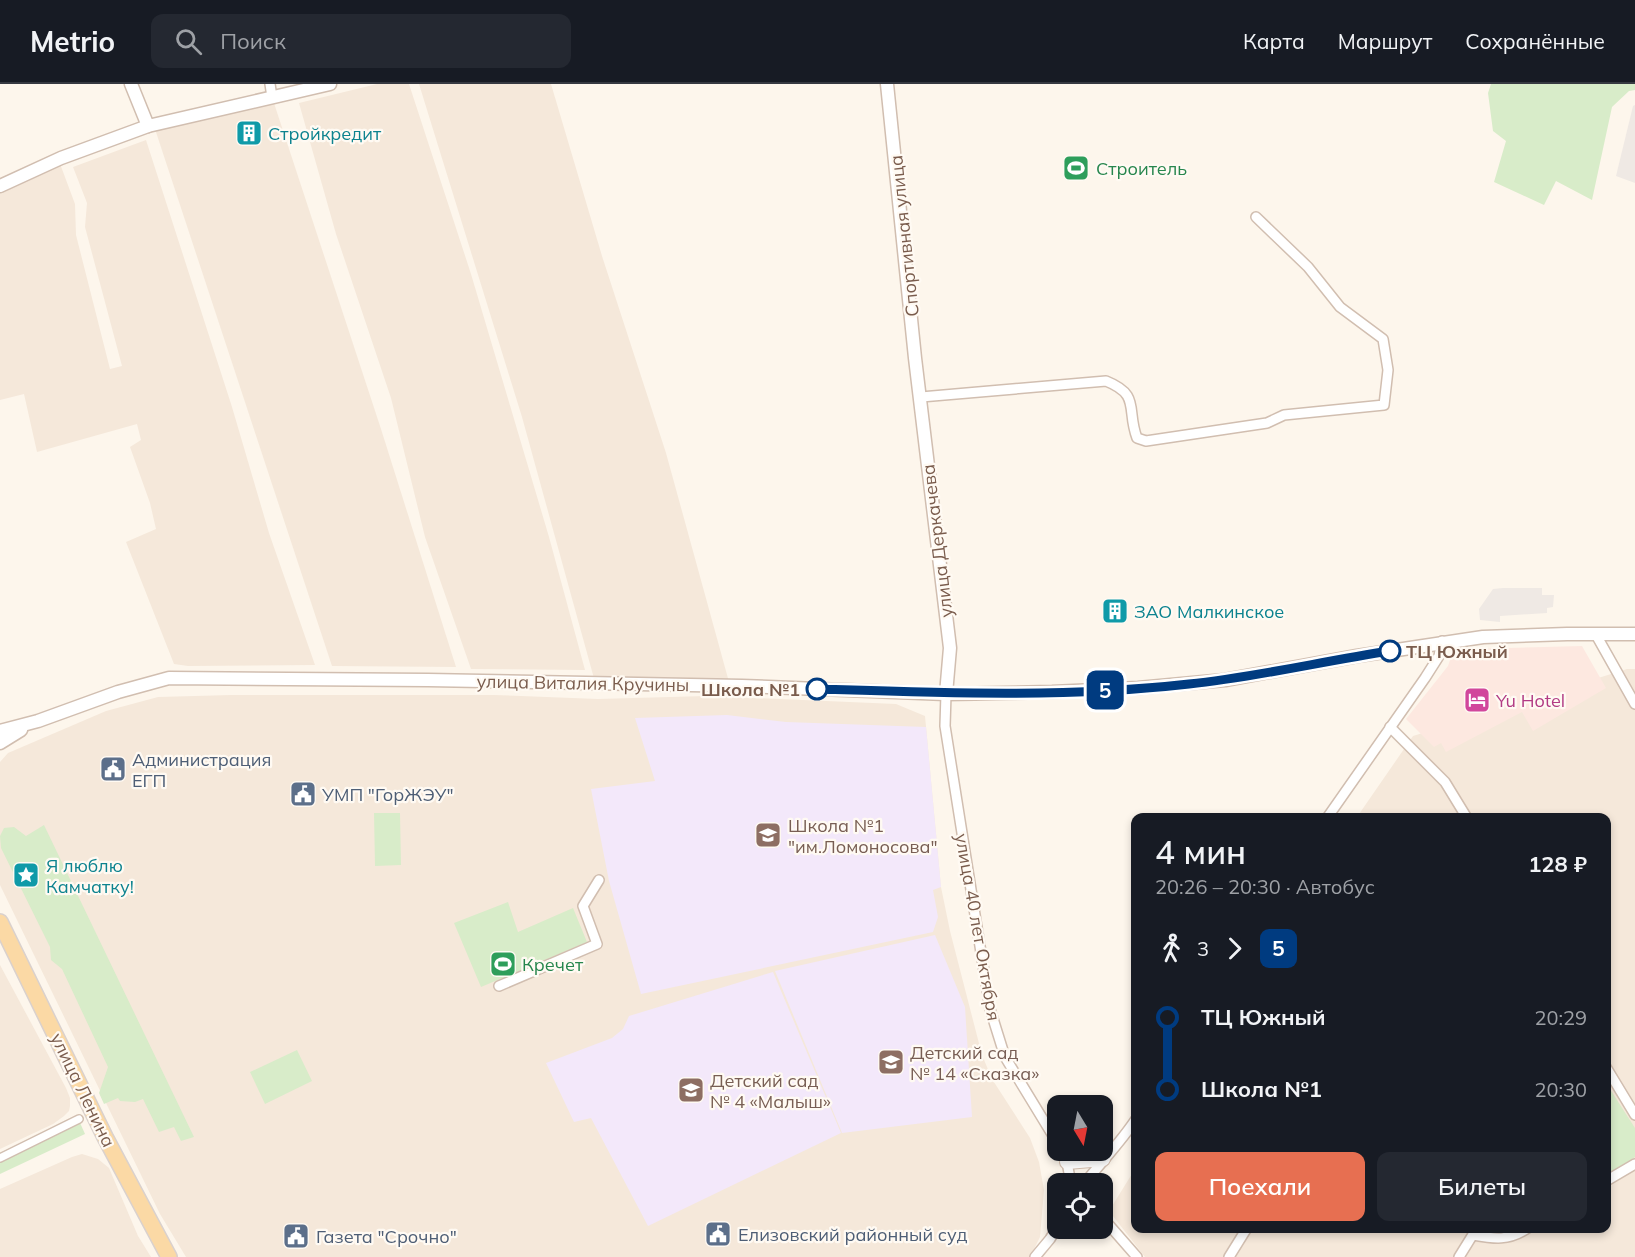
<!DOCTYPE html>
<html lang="ru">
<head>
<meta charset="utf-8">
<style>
  :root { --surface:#171b24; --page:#242831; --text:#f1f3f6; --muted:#9ea1a6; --line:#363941; --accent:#e76f51 }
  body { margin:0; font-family:Mulish,sans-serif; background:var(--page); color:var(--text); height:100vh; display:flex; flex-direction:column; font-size:22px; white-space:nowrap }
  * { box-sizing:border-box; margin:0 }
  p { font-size:20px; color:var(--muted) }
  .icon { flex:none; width:33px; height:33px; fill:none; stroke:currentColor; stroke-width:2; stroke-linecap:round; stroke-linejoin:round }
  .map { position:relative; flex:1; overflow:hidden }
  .side { position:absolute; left:1131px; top:729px; width:480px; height:420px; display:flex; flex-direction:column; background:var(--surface); border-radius:12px; box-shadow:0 3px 9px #0003 }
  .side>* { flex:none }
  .badge { padding:0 12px; border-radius:9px; font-size:21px; line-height:39px }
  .needle { width:39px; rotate:170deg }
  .fabs { position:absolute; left:1047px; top:1011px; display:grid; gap:12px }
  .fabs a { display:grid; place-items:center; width:66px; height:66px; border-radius:12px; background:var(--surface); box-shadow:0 3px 9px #0003; font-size:30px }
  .map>.badge { position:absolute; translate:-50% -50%; box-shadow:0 0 0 3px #fff }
  .legs { display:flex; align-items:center; gap:9px; height:66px; padding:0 24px; font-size:20px }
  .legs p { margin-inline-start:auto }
  .summary { display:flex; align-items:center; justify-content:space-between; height:102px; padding:0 24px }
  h1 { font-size:33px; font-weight:600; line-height:45px }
  .button { display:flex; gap:12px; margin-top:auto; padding:12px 24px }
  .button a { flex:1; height:69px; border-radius:12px; background:var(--accent); color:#fff; font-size:24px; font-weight:600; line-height:69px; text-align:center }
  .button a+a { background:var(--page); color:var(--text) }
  ul { padding:0 24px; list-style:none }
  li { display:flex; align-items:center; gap:21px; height:72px; font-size:22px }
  li i { display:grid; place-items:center; width:9px; height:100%; margin:0 8px; background:currentColor }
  li i::after { content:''; width:15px; height:15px; margin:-8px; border:4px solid; border-radius:50%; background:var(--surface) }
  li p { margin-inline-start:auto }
  li:first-child i { background:linear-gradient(#0000 50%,currentColor 0) }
  li:last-child i { background:linear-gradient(currentColor 50%,#0000 0) }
  header { display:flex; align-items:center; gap:36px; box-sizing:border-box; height:84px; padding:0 30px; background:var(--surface); border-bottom:2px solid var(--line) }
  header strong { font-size:28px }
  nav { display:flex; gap:33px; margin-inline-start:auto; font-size:21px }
  .search { width:420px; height:54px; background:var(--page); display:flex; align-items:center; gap:15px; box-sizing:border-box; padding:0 21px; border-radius:12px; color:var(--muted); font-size:22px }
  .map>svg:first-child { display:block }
  .residential { fill:#f5e8da }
  .commercial { fill:#fde8e0 }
  .industrial { fill:#efe9e4 }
  .education { fill:#f3e8fa }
  .green { fill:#d8ecc9 }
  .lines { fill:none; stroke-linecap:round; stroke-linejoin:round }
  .pedestrian-casing { stroke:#d1beb0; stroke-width:10 }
  .minor-casing { stroke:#d1beb0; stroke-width:12 }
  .tertiary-casing { stroke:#d1beb0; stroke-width:15 }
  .secondary-casing { stroke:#d6c0b0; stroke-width:16 }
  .primary-casing { stroke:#dad1cd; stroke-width:18 }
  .pedestrian { stroke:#fff; stroke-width:7 }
  .minor { stroke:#fff; stroke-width:9 }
  .tertiary { stroke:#fff; stroke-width:12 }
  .secondary { stroke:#fff; stroke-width:14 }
  .primary { stroke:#fbd9a5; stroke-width:15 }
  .line-1-casing { stroke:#fff; stroke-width:14 }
  .line-1 { stroke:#003b80; stroke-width:9 }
  .stop-1-dot { fill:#fff; stroke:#003b80; stroke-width:3 }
  .labels { text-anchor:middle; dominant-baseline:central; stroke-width:4.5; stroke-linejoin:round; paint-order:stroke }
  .culture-label { font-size:18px; fill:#0d838f; stroke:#fffaf3; text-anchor:start }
  .leisure-label { font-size:18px; fill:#27864d; stroke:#fffaf3; text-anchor:start }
  .street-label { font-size:18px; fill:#7a5c4d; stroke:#fffaf3 }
  .stop-label { font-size:18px; font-weight:bold; fill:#7a5c4d; stroke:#fffaf3; text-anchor:start }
  .hotel-label { font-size:18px; fill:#b23c85; stroke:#fffaf3; text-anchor:start }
  .service-label { font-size:18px; fill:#4e5e75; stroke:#fffaf3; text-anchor:start }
  .education-label { font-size:18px; fill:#785e54; stroke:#fffaf3; text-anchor:start }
</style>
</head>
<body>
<header>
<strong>Metrio</strong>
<div class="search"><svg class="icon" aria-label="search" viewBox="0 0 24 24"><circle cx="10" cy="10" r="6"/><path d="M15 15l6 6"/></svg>Поиск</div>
<nav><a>Карта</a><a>Маршрут</a><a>Сохранённые</a></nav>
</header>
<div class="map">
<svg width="1635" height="1173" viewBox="0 0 1635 1173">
  <rect width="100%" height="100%" fill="#fdf6ec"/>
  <g class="residential">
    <polygon points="377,0 409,0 471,190 549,453 585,586 471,585 425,453 391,314 336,150 299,19"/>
    <polygon points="419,0 551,0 602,172 666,369 729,598 595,598 522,333"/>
    <polygon points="272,13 381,345 456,583 332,582 153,39"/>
    <polygon points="146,56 232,323 269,449 315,581 188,582 174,580 126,458 156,445 150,419 130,363 141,356 137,340 37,368 24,310 0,316 0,102 59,77 75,120 76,151 110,285 122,282 85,143 87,119 73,83"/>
    <polygon points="1627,585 1635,585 1635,1173 1145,1173 1109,1127 1135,1085 1136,1144 1606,1144 1606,734 1357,733 1413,652"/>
    <polygon points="231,611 494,611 598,615 706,612 896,620 925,632 941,803 950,847 982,971 992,995 1030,1054 1039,1078 1044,1106 1040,1153 1030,1173 186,1173 160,1130 0,801 0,678 8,669 106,627 158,613"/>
    <polygon points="0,881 66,1004 70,1014 70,1022 69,1027 64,1032 53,1040 0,1065"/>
    <polygon points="82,1070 98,1075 109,1084 138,1152 151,1173 0,1173 0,1105 72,1073"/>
  </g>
  <polygon class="commercial" points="1582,562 1606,604 1533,647 1522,628 1446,668 1441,659 1434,663 1406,635 1448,582 1450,576 1470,565"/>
  <g class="industrial">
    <polygon points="1635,21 1635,99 1616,92 1633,22"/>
    <polygon points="1503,504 1542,504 1542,511 1554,511 1553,523 1547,524 1547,529 1500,532 1500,538 1480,536 1479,525 1493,505"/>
  </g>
  <g class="education">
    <polygon points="727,631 786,638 926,643 941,803 933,806 938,833 933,848 641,910 609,797 591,705 655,697 635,634"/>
    <polygon points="935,851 965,923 972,1033 842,1049 775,887"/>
    <polygon points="773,888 841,1049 648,1142 591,1034 574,1038 546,979 612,954 623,945 629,932"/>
  </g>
  <g class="green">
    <polygon points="1491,0 1635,0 1635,6 1629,7 1612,23 1592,116 1556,97 1544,121 1494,98 1506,57 1493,47 1488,9"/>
    <polygon points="374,729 400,729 401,781 375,782"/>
    <polygon points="44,741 194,1053 181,1057 174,1043 159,1048 143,1015 135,1018 120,1017 118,1014 104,1020 99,1009 108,983 62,885 51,876 50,863 1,764 0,752 4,744 14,743 26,752"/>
    <polygon points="508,818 518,848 573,824 587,858 481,903 454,839"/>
    <polygon points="297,966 312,997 265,1020 250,988"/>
    <polygon points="1606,999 1635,1044 1635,1073 1607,1091"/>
    <polygon points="77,1032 85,1050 0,1090 0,1069"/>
  </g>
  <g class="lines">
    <defs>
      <polyline id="pedestrian" points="0,1074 79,1035"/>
      <g id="minor">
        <polyline points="270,0 272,13"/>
        <path d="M921,313l185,-16c35,14 20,28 31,57l9,3 121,-18 17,-8 100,-10 4,-35 -5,-31 -43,-32 -32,-40 -52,-50"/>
        <polyline points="1595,549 1635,620"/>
        <polyline points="946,610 945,642 990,925 1005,973 1058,1060"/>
        <polyline points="1390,643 1445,698 1467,734"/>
        <polyline points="1327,734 1425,594 1439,572 1442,557"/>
        <polyline points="499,902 597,860 583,822 599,796"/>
        <polyline points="1606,983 1635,1031"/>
        <polyline points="1061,1066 1067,1078 1071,1100"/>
        <polyline points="1606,1097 1635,1080"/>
        <path d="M1084,1100c18,-23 37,-42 52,-65"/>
        <polyline points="1102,1133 1137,1173"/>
        <path d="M1473,1151c22,4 35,6 55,-7"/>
        <polyline points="1035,1173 1050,1155 1058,1142"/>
        <polyline points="1229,1173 1247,1144"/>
        <polyline points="1459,1173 1477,1144"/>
      </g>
      <g id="tertiary">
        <polyline points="131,0 148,42"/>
        <polyline points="887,0 915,274 950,564 946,610"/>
        <polyline points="0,102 61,74 148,42 330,0"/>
        <polyline points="0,647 38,637 118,608 169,594 428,596 742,602 946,610 1052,608 1138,604 1225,596 1357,572 1483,553 1567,550 1635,550"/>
        <polyline points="0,659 21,646"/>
      </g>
      <polyline id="secondary" points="1067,1078 1103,1075"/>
      <polyline id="primary" points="0,838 105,1053 169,1173"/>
    </defs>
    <use href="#pedestrian" class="pedestrian-casing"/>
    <use href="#minor" class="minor-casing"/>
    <use href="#tertiary" class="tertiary-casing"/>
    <use href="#secondary" class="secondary-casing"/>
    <use href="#primary" class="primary-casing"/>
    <use href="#pedestrian" class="pedestrian"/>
    <use href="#minor" class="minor"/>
    <use href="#tertiary" class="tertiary"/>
    <use href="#secondary" class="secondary"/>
    <use href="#primary" class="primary"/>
  </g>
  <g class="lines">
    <defs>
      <path id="line-1" d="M817,605c124,4 249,9 372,-5 68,-7 134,-23 201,-33"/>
    </defs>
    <use href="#line-1" class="line-1-casing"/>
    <use href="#line-1" class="line-1"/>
  </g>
  <defs>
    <symbol id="building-square" viewBox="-11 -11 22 22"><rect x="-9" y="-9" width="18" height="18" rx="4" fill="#0f9aa8" stroke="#fffaf3"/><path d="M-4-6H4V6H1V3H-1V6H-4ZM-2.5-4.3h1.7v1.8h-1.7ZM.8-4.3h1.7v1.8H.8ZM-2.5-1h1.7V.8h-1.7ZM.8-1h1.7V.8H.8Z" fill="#fff"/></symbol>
    <symbol id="stadium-square" viewBox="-11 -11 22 22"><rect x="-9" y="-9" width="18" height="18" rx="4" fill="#2e9e5b" stroke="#fffaf3"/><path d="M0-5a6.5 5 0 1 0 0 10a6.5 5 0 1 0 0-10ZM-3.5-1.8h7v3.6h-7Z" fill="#fff"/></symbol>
    <symbol id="hotel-square" viewBox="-11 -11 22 22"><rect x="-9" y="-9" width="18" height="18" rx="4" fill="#d1479c" stroke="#fffaf3"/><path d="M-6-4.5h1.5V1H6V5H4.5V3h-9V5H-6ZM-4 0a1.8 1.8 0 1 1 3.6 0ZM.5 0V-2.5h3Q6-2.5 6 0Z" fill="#fff"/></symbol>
    <symbol id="civic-square" viewBox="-11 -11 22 22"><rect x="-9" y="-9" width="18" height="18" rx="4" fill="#5c6f8a" stroke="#fffaf3"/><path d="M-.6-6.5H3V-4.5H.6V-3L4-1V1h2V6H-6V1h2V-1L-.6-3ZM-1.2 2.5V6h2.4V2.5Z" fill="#fff"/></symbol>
    <symbol id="school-square" viewBox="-11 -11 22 22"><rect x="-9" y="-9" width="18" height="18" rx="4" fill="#8d6e63" stroke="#fffaf3"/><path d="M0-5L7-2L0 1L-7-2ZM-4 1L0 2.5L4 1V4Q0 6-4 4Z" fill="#fff"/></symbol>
    <symbol id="sight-square" viewBox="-11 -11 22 22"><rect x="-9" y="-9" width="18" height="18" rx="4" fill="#0f9aa8" stroke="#fffaf3"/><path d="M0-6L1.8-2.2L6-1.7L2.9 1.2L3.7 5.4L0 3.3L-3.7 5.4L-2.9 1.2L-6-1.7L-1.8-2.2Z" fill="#fff"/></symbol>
  </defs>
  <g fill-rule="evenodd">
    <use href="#building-square" x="234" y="34" width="30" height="30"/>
    <use href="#stadium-square" x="1061" y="69" width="30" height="30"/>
    <use href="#building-square" x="1100" y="512" width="30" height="30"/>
    <use href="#hotel-square" x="1462" y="601" width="30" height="30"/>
    <use href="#civic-square" x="98" y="670" width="30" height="30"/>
    <use href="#civic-square" x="288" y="695" width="30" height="30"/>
    <use href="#school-square" x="753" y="736" width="30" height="30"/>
    <use href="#sight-square" x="11" y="776" width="30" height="30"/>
    <use href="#stadium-square" x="488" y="865" width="30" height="30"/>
    <use href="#school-square" x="876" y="963" width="30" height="30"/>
    <use href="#school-square" x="676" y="991" width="30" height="30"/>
    <use href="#civic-square" x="703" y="1135" width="30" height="30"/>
    <use href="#civic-square" x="281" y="1137" width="30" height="30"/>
  </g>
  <g class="stop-1-dot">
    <circle cx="1390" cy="567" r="10"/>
    <circle cx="817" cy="605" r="10"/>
  </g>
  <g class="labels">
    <g class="culture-label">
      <text x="268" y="49">Стройкредит</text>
      <text x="1134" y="527">ЗАО Малкинское</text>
      <text x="46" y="781">Я люблю<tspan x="46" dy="21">Камчатку!</tspan></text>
    </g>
    <g class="leisure-label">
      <text x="1096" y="84">Строитель</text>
      <text x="522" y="880">Кречет</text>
    </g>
    <g class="street-label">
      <text transform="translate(904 152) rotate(-96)">Спортивная улица</text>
      <text transform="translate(937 457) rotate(-97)">улица Деркачева</text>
      <text transform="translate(583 599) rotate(1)">улица Виталия Кручины</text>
      <text transform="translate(978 843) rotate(80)">улица 40 лет Октября</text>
      <text transform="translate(83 1006) rotate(64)">улица Ленина</text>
    </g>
    <g class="stop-label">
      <text x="1406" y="567">ТЦ Южный</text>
      <text x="800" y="605" text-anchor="end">Школа №1</text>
    </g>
    <g class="hotel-label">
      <text x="1496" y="616">Yu Hotel</text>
    </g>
    <g class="service-label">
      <text x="132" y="675">Администрация<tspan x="132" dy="21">ЕГП</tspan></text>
      <text x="322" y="710">УМП "ГорЖЭУ"</text>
      <text x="738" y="1150">Елизовский районный суд</text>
      <text x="316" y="1152">Газета "Срочно"</text>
    </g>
    <g class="education-label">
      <text x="788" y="741">Школа №1<tspan x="788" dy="21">"им.Ломоносова"</tspan></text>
      <text x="910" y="968">Детский сад<tspan x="910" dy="21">№ 14 «Сказка»</tspan></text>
      <text x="710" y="996">Детский сад<tspan x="710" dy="21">№ 4 «Малыш»</tspan></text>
    </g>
  </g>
</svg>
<div class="fabs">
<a><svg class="needle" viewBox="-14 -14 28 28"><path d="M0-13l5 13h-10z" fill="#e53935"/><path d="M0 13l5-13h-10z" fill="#9ea1a6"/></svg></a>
<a><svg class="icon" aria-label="locate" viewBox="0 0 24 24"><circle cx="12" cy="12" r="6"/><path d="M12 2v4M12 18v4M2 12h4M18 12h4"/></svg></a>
</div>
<b class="badge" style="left:1105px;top:606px;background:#003b80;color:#fff">5</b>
<section class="side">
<div class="summary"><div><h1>4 мин</h1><p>20:26 – 20:30 · Автобус</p></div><b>128 ₽</b></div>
<div class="legs"><svg class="icon" aria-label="walk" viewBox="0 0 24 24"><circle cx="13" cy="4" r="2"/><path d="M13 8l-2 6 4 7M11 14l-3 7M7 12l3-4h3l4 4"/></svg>3<svg class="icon" aria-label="forward" viewBox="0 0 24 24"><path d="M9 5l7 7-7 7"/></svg><b class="badge" style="background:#003b80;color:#fff">5</b></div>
<ul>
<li><i style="color:#003b80"></i><b>ТЦ Южный</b><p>20:29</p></li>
<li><i style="color:#003b80"></i><b>Школа №1</b><p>20:30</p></li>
</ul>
<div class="button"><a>Поехали</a><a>Билеты</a></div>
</section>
</div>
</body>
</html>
